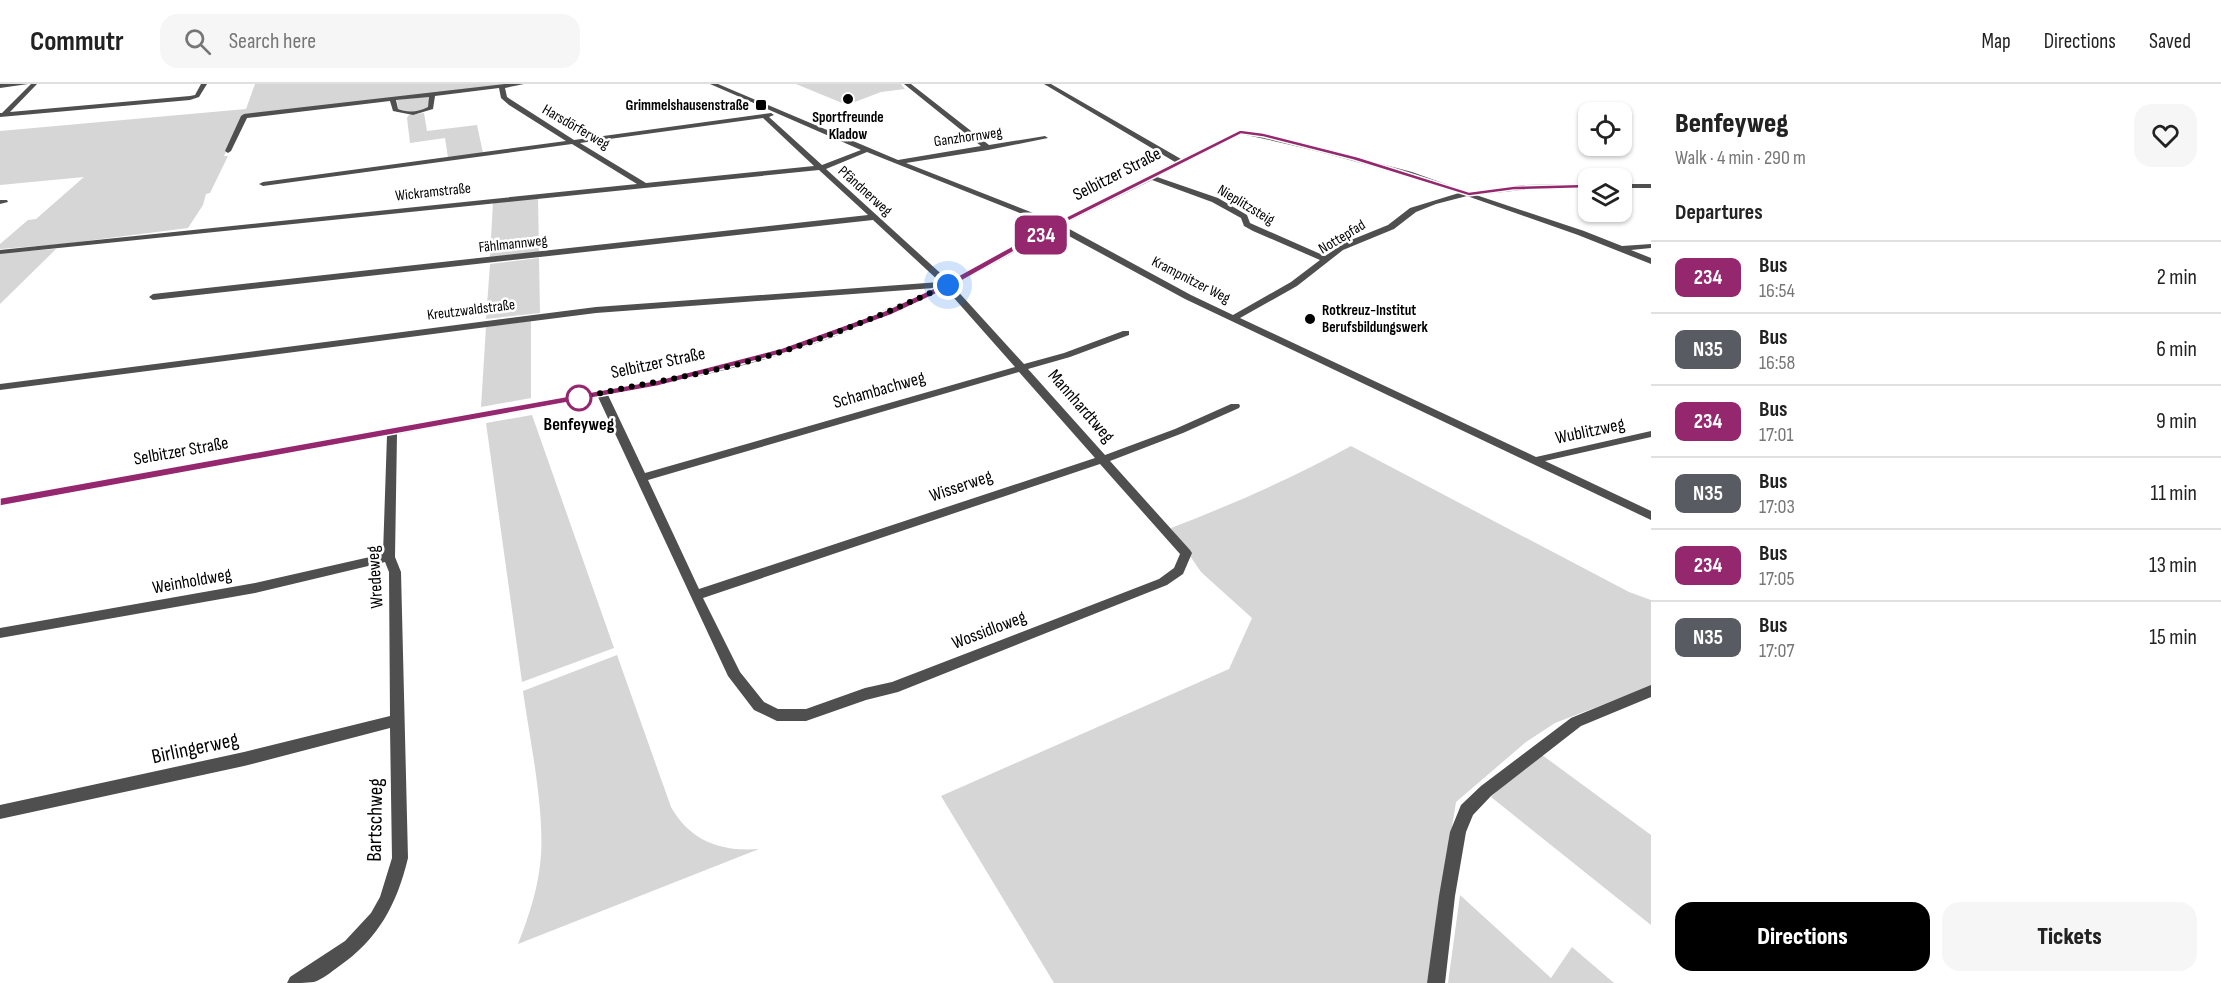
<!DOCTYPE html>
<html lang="en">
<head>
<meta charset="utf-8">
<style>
  :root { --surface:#fff; --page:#f6f6f6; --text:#222; --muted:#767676; --line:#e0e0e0; --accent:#000 }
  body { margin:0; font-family:"Sofia Sans Condensed",sans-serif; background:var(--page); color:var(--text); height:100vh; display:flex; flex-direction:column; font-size:22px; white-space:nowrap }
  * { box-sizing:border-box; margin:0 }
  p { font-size:20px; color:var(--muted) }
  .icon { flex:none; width:33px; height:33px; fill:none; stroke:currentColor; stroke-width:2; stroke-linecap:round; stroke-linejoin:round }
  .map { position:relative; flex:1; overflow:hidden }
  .drawer { display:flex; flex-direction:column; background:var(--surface); width:570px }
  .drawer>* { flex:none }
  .badge { padding:0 12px; border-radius:9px; font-size:21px; line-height:39px }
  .controls { position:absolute; left:1578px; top:18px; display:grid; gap:12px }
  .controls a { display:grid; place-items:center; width:54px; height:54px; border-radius:12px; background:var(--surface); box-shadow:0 2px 4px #0004; font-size:30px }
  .you { position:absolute; width:30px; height:30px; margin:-15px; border:4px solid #fff; border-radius:50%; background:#1a73e8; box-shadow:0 0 0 9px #1a73e833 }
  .map>.badge { position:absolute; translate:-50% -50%; box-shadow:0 0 0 3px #fff }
  h2 { padding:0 24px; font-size:22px; line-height:54px }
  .round { display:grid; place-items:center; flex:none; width:63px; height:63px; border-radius:18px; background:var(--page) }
  .headline { display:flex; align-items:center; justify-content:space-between; height:102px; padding:0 24px }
  h1 { font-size:28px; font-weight:800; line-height:45px }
  .cta { display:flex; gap:12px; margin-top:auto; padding:12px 24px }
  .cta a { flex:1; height:69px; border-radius:18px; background:var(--accent); color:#fff; font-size:24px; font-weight:800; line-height:69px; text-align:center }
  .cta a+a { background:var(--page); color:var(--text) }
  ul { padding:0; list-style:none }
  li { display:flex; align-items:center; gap:18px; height:72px; padding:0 24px; border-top:2px solid var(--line) }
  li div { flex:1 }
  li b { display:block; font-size:22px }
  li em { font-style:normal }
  li .badge { min-width:66px; font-weight:700; text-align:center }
  header { display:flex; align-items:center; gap:36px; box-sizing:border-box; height:84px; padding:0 30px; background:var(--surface); border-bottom:2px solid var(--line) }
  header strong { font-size:28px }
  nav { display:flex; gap:33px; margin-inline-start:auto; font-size:21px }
  .search { width:420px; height:54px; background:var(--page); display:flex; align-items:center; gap:15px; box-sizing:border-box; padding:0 21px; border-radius:18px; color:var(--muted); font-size:22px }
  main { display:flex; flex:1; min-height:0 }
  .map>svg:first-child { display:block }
  .green { fill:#d6d6d6 }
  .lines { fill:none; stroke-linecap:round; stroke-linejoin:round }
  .minor { fill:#4f4f4f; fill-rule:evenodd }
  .line { fill:#95276e; stroke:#fff; stroke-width:1.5 }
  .walk { stroke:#000; stroke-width:6; stroke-dasharray:0 10.8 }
  .poi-dot { fill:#000; stroke:#fff; stroke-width:2 }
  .stop-dot { fill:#fff; stroke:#95276e; stroke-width:3 }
  .labels { text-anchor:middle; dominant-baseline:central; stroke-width:5; stroke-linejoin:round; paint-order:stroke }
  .far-poi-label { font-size:15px; font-weight:bold; fill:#000; stroke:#fff; text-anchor:end }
  .far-street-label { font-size:15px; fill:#000; stroke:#fff }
  .street-label { font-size:18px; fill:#000; stroke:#fff }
  .stop-label { font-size:18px; font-weight:bold; fill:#000; stroke:#fff }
  .near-street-label { font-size:21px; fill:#000; stroke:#fff }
</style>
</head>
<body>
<header>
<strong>Commutr</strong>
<div class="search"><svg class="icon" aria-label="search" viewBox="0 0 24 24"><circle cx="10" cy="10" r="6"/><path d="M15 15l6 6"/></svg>Search here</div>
<nav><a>Map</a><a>Directions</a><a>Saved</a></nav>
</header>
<main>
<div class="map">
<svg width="1651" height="899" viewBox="0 0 1651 899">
  <rect width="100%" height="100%" fill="#fff"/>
  <g class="green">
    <polygon points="255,0 511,0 243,32 224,72 228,72 210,109 206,110 203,121 188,144 62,160 0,165 0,160 28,136 36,135 84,93 0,101 0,47 246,25"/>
    <polygon points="796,0 901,0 905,5 881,8 847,21"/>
    <polygon points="430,12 429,24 410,28 398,25 397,16"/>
    <polygon points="424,29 427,47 477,41 483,69 448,74 445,54 410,59 407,34 409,31"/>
    <polygon points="538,114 539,168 490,173 493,118"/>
    <polygon points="56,165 0,220 0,169"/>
    <polygon points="539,174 540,229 486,235 490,180"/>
    <polygon points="531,237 531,314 481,323 486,243"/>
    <polygon points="532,331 614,564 522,598 486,339"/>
    <path d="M1351,362l278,146 22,8v86l-96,37 -29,19 -70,60 -29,181h-373l-113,-187 288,-127 23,-51 -51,-46 -30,-44c62,-24 122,-50 180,-82z"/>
    <path d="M617,571l54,152c19,34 50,45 88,42l-241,95c11,-28 21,-58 23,-89 3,-49 -11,-114 -18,-164z"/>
    <polygon points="1538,668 1651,751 1651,841 1491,713"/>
    <polygon points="1460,811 1551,894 1572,863 1614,899 1448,899"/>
  </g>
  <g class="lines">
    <g class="minor">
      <polygon points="0,0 28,0 0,4"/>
      <polygon points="31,0 37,0 10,28 190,12 195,11 201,0 207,0 199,13 190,16 0,33 0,29 2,29"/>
      <path d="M505,0h19l-19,4 2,9 67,43 197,-27 3,2 -5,2 53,48 39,-15 -151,-66h8l180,76 83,-14 -77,-62h7l78,61 56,-9 3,2 -60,12 -82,13 150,59 119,-60 -131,-78h7l130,75 59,-29 58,12 114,30 56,20 54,-7 66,-1v4l-66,2 -46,5 108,36 38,15 29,-2v4l-20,2 20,8v6l-73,-29 -111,-39 -31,8 -20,8 -22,17 -51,21 -46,36 -57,32 296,139 115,-26v6l-106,24 106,50v9l-466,-221 -129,-70 -103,57 71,78 40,-11 59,-22h6v4l-59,22 -42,12 77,86 70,-26 56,-25h8l1,2 -1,2 -56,25 -73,28 80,89 2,3 -9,21 -16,11 -269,107 -32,8 -60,21h-29l-23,-11 -26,-34 -130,-279 -201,37 -2,123 6,15 7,286c-11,46 -30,82 -70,109 -7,5 -15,12 -24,15 -7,1 -19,1 -27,1l3,-6 55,-36 26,-28 9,-16 12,-39 -2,-130 -146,38 -244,53v-14l244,-53 146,-36 -1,-144 -4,-10 -130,31 -255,45v-10l255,-45 128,-29 4,-119 -387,71v-8l658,-118 125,-32 79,-28 72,-32 -338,25 -596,77v-6l596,-77 344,-25 -67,-62 -720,80 -4,-3 4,-3 715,-79 -49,-45 -819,84v-4l637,-66 -65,-40 -309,42 -4,-2 4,-2 303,-41 -57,-36 -8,-7 -2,-10 -64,8 -2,13 -20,6 -20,-4 -3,-10 -143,17 -16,33 -3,2 -3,-2 16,-35 3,-2zM429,13l-1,10c-10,5 -20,6 -30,2l-2,-9zM763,34l51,48 -168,17 -66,-40zM1241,50c74,15 146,35 218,59l-49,15 -22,17 -42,17 -21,14 -66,-29 -9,-4 -3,-8 -29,-17 -61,-21zM867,68l178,71 5,2 -101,56 -123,-112zM1152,96l60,22 29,16 3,8 9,5 67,29 -29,22 -58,33 -42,-20 -129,-70zM946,205l69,78 -370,106 -37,-78c61,-11 122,-25 182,-43 53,-17 105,-40 156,-63zM1019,288l76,86 -396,131 -51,-109zM1100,380l80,90 -6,14 -15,11 -267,103 -27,6 -59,21h-28l-14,-7 -24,-30 -37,-74z"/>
      <rect x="1622" y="100" width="29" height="4"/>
      <polygon points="0,116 7,116 8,118 0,120"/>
      <polygon points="1651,601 1651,613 1581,642 1491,712 1473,731 1466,748 1455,812 1445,899 1427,899 1439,812 1450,748 1461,721 1481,702 1571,634"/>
    </g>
  </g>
  <polygon class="line" points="1240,46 1263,49 1358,73 1469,108 1514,102 1588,100 1592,102 1588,104 1514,106 1469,112 1353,76 1263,53 1241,50 1059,142 951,203 891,231 789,268 658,302 0,422 0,414 658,296 782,264 884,227 945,199 1054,139"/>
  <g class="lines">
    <path class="walk" d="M579,314c53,-13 107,-20 160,-34 73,-19 141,-48 209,-79"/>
  </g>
  <g class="poi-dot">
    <circle cx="848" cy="15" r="6"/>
    <rect x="755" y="15" width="12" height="12" rx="3"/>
    <circle cx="1310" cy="235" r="6"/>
  </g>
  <circle class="stop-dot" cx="579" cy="314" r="12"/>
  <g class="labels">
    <g class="far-poi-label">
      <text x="749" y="21">Grimmelshausenstraße</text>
      <text x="848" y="33" text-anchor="middle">Sportfreunde<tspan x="848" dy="17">Kladow</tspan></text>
      <text x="1322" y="226" text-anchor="start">Rotkreuz-Institut<tspan x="1322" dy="17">Berufsbildungswerk</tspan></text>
    </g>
    <g class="far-street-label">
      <text transform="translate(576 43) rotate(30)">Harsdörferweg</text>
      <text transform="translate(968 53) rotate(-8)">Ganzhornweg</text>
      <text transform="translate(865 107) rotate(42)">Pfändnerweg</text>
      <text transform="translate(433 108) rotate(-6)">Wickramstraße</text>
      <text transform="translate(1246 121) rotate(31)">Nieplitzsteig</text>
      <text transform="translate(1342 153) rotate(-31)">Nottepfad</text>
      <text transform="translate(513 160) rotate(-6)">Fählmannweg</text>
      <text transform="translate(1191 196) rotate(27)">Krampnitzer Weg</text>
      <text transform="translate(471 226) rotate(-7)">Kreutzwaldstraße</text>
    </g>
    <g class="street-label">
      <text transform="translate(1117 90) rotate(-27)">Selbitzer Straße</text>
      <text transform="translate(658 279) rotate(-12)">Selbitzer Straße</text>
      <text transform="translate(879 306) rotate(-16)">Schambachweg</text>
      <text transform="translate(1081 322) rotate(49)">Mannhardtweg</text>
      <text transform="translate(1590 347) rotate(-12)">Wublitzweg</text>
      <text transform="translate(181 367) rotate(-10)">Selbitzer Straße</text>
      <text transform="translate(961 402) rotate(-19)">Wisserweg</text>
      <text transform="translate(375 493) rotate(-94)">Wredeweg</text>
      <text transform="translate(192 497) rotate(-10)">Weinholdweg</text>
      <text transform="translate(989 546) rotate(-21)">Wossidloweg</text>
    </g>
    <g class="stop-label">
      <text x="579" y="340">Benfeyweg</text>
    </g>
    <g class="near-street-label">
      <text transform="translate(195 664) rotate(-12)">Birlingerweg</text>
      <text transform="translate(375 736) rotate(-89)">Bartschweg</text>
    </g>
  </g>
</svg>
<div class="controls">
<a><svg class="icon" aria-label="locate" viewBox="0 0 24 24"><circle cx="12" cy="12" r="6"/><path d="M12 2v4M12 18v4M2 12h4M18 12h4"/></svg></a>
<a><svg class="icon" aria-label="layers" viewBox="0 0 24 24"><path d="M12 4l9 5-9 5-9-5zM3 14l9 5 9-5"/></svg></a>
</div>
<div class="you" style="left:948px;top:201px"></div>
<b class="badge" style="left:1041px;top:151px;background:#95276e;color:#fff">234</b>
</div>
<section class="drawer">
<div class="headline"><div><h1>Benfeyweg</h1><p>Walk · 4 min · 290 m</p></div><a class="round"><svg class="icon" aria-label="heart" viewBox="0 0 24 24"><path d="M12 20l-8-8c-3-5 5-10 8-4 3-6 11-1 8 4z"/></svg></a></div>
<h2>Departures</h2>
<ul>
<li><span class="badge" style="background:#95276e;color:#fff">234</span><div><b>Bus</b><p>16:54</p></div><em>2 min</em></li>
<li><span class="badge" style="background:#595b62;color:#fff">N35</span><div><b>Bus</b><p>16:58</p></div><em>6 min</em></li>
<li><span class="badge" style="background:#95276e;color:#fff">234</span><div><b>Bus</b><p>17:01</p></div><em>9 min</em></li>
<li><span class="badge" style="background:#595b62;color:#fff">N35</span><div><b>Bus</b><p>17:03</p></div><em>11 min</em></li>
<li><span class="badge" style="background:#95276e;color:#fff">234</span><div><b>Bus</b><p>17:05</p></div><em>13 min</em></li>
<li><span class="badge" style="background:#595b62;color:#fff">N35</span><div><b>Bus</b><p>17:07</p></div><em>15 min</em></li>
</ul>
<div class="cta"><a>Directions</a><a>Tickets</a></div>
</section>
</main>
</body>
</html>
